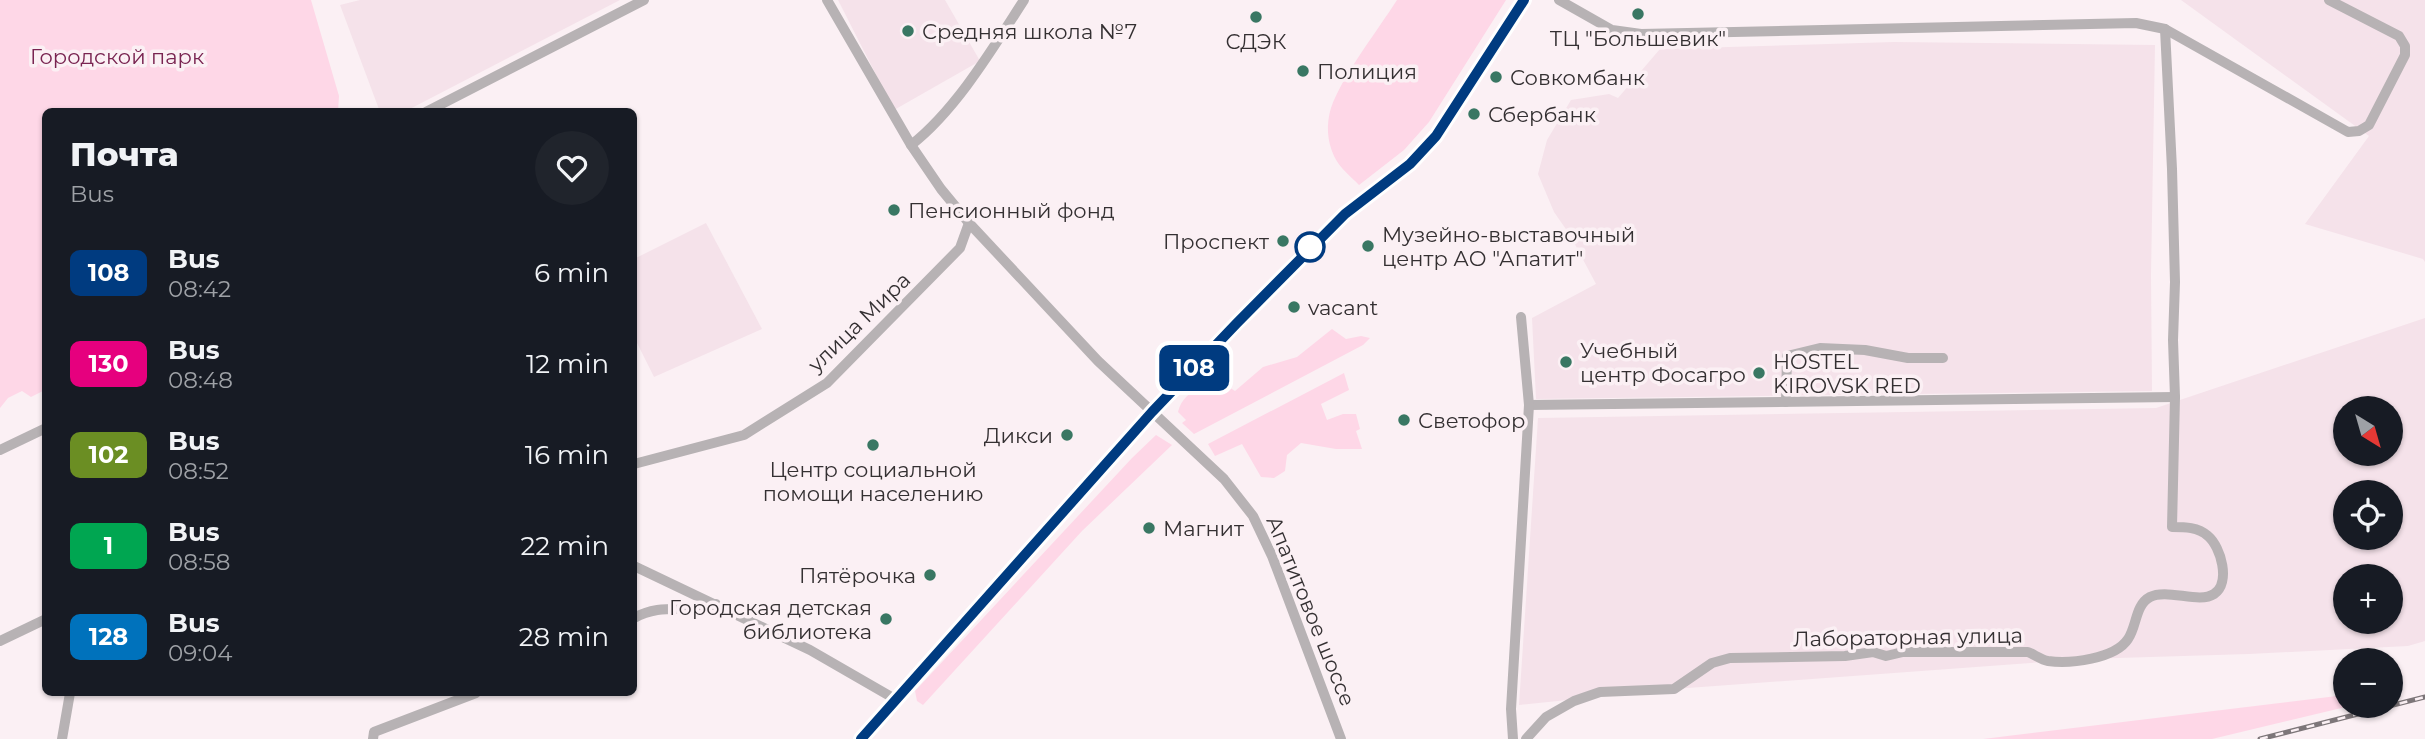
<!DOCTYPE html>
<html lang="en">
<head>
<meta charset="utf-8">
<style>
  :root { --surface:#171b24; --page:#20242c; --text:#f1f3f6; --muted:#9ea1a6 }
  body { margin:0; font-family:Montserrat,sans-serif; background:var(--page); color:var(--text); height:100vh; display:flex; flex-direction:column; font-size:26px; white-space:nowrap }
  * { box-sizing:border-box; margin:0 }
  p { font-size:23px; color:var(--muted) }
  .icon { flex:none; width:38px; height:38px; fill:none; stroke:currentColor; stroke-width:2; stroke-linecap:round; stroke-linejoin:round }
  .map { position:relative; flex:1; overflow:hidden }
  .sheet { position:absolute; left:42px; top:108px; width:595px; height:588px; display:flex; flex-direction:column; background:var(--surface); border-radius:10px; box-shadow:0 2px 5px #0004 }
  .sheet>* { flex:none }
  .badge { padding:0 14px; border-radius:10px; font-size:24px; line-height:46px }
  .needle { width:46px; rotate:143deg }
  .controls { position:absolute; left:2333px; top:396px; display:grid; gap:14px }
  .controls a { display:grid; place-items:center; width:70px; height:70px; border-radius:50%; background:var(--surface); box-shadow:0 2px 5px #0004; font-size:35px }
  .map>.badge { position:absolute; translate:-50% -50%; box-shadow:0 0 0 4px #fff }
  .round { display:grid; place-items:center; flex:none; width:74px; height:74px; border-radius:37px; background:var(--page) }
  .headline { display:flex; align-items:center; justify-content:space-between; height:119px; padding:0 28px }
  h1 { font-size:33px; font-weight:800; line-height:52px }
  ul { padding:0; list-style:none }
  li { display:flex; align-items:center; gap:21px; height:91px; padding:0 28px }
  li div { flex:1 }
  li b { display:block; font-size:26px }
  li em { font-style:normal }
  li .badge { min-width:77px; font-weight:700; text-align:center }
  .map>svg:first-child { display:block }
  .built { fill:#f5e2ea; fill-rule:evenodd }
  .green { fill:#fed7e7 }
  .lines { fill:none; stroke-linecap:round; stroke-linejoin:round }
  .minor { stroke:#b7b2b4; stroke-width:10 }
  .major { stroke:#847c7f; stroke-width:14 }
  .rail-casing { stroke:#7d7679; stroke-width:5 }
  .rail { stroke:#fbf0f4; stroke-width:2.5; stroke-dasharray:8; stroke-linecap:butt }
  .line-casing { stroke:#fff; stroke-width:16 }
  .line { stroke:#003b80; stroke-width:10 }
  .poi-dot { fill:#397763; stroke:#fbf0f4; stroke-width:2.5 }
  .stop-dot { fill:#fff; stroke:#003b80; stroke-width:3.5 }
  .labels { text-anchor:middle; dominant-baseline:central; stroke-width:7; stroke-linejoin:round; paint-order:stroke }
  .poi-label { font-size:21px; fill:#343032; stroke:#fbf0f4; text-anchor:start }
  .park-label { font-size:21px; fill:#792451; stroke:#fbf0f4 }
  .street-label { font-size:21px; fill:#343032; stroke:#fbf0f4 }
</style>
</head>
<body>
<div class="map">
<svg width="2425" height="739" viewBox="0 0 2425 739">
  <rect width="100%" height="100%" fill="#fbf0f4"/>
  <g class="built">
    <polygon points="360,0 620,0 404,112 380,112 340,5"/>
    <polygon points="838,0 945,0 980,61 894,110"/>
    <polygon points="2181,0 2425,0 2425,262 2423,259 2305,224 2369,136"/>
    <polygon points="1894,42 2155,45 2151,275 2152,391 1536,399 1532,318 1596,284 1570,235 1554,212 1538,174 1547,140 1571,100 1609,94 1618,98 1660,49"/>
    <polygon points="706,223 762,329 654,377 634,337 634,259"/>
    <path d="M2425,318v323l-17,5 -159,8 -164,5 -411,30 -155,16 19,-287 618,-10zM2345,408h45v45h-45zM2345,492h45v45h-45zM2345,576h45v45h-45z"/>
  </g>
  <g class="green">
    <polygon points="0,0 311,0 339,96 338,112 46,112 45,390 31,397 22,391 8,398 0,408"/>
    <path d="M1397,0h109l-77,122 -25,28 -45,35c-9,-9 -20,-18 -25,-29 -7,-15 -8,-32 -3,-48 11,-32 47,-78 66,-108z"/>
    <path d="M1332,329l14,10 15,-3 9,2 -7,7 -169,89 -12,-11 4,-3 -8,-8c3,-13 12,-20 24,-26l10,9 12,-11 11,7 28,-24 34,-10z"/>
    <polygon points="1344,373 1349,390 1321,404 1327,420 1343,414 1356,414 1360,429 1356,431 1362,449 1336,449 1301,443 1287,455 1285,471 1274,478 1261,477 1242,444 1215,456 1208,444"/>
    <polygon points="1156,435 1172,445 1082,531 923,705 917,701 915,691 1132,458"/>
    <polygon points="2345,695 2345,705 2354,705 2212,739 1983,739"/>
  </g>
  <g class="lines">
    <g class="minor">
      <polyline points="827,0 911,145 941,189 969,223 1098,361 1224,479 1253,516 1272,556 1341,739"/>
      <polyline points="1559,0 1612,30 1641,34 2136,23 2165,29 2348,132 2359,131 2369,125 2405,55 2405,46 2399,36 2329,0"/>
      <polyline points="426,112 644,0"/>
      <path d="M911,145c45,-35 82,-97 113,-145"/>
      <polyline points="1786,402 1787,356 1820,348 1865,350 1908,358 1943,358"/>
      <polyline points="1529,405 2175,397"/>
      <polyline points="0,450 46,428"/>
      <polyline points="634,464 744,435 827,383 960,248 969,223"/>
      <polyline points="634,566 810,650 895,699"/>
      <path d="M634,618c29,-16 52,-4 82,-14"/>
      <polyline points="0,641 46,619"/>
      <polyline points="62,739 70,693"/>
      <polyline points="373,739 374,732 476,693"/>
      <polyline points="861,739 1152,412"/>
      <polyline points="1513,739 1511,709 1529,405 1521,317"/>
      <path d="M1526,739l20,-22 28,-16 26,-9 74,-3 38,-26 18,-5 115,-2 28,-4 13,4 17,-4h125c7,3 14,8 20,9 22,3 67,-2 80,-22 9,-13 7,-34 22,-42 17,-9 49,7 64,-3 17,-11 7,-47 -6,-58 -10,-9 -23,-9 -36,-9l3,-130 -2,-57 2,-58 -3,-113 -7,-140"/>
    </g>
    <polyline class="major" points="1152,412 1310,248 1345,214 1410,164 1436,136 1524,0"/>
    <defs>
      <polyline id="rail" points="2260,739 2425,697"/>
    </defs>
    <use href="#rail" class="rail-casing"/>
    <use href="#rail" class="rail"/>
  </g>
  <g class="lines">
    <defs>
      <polyline id="line" points="861,739 1152,412 1237,323 1345,214 1410,164 1436,136 1524,0"/>
    </defs>
    <use href="#line" class="line-casing"/>
    <use href="#line" class="line"/>
  </g>
  <g class="poi-dot">
    <circle cx="1638" cy="14" r="7"/>
    <circle cx="1256" cy="17" r="7"/>
    <circle cx="908" cy="31" r="7"/>
    <circle cx="1303" cy="71" r="7"/>
    <circle cx="1496" cy="77" r="7"/>
    <circle cx="1474" cy="114" r="7"/>
    <circle cx="894" cy="210" r="7"/>
    <circle cx="1283" cy="241" r="7"/>
    <circle cx="1368" cy="246" r="7"/>
    <circle cx="1294" cy="307" r="7"/>
    <circle cx="1566" cy="362" r="7"/>
    <circle cx="1759" cy="373" r="7"/>
    <circle cx="1404" cy="420" r="7"/>
    <circle cx="1067" cy="435" r="7"/>
    <circle cx="873" cy="445" r="7"/>
    <circle cx="1149" cy="528" r="7"/>
    <circle cx="930" cy="575" r="7"/>
    <circle cx="886" cy="619" r="7"/>
  </g>
  <circle class="stop-dot" cx="1310" cy="247" r="14"/>
  <g class="labels">
    <g class="poi-label">
      <text x="922" y="31">Средняя школа №7</text>
      <text x="1638" y="38" text-anchor="middle">ТЦ "Большевик"</text>
      <text x="1256" y="41" text-anchor="middle">СДЭК</text>
      <text x="1317" y="71">Полиция</text>
      <text x="1510" y="77">Совкомбанк</text>
      <text x="1488" y="114">Сбербанк</text>
      <text x="908" y="210">Пенсионный фонд</text>
      <text x="1382" y="234">Музейно-выставочный<tspan x="1382" dy="24">центр АО "Апатит"</tspan></text>
      <text x="1269" y="241" text-anchor="end">Проспект</text>
      <text x="1308" y="307">vacant</text>
      <text x="1580" y="350">Учебный<tspan x="1580" dy="24">центр Фосагро</tspan></text>
      <text x="1773" y="361">HOSTEL<tspan x="1773" dy="24">KIROVSK RED</tspan></text>
      <text x="1418" y="420">Светофор</text>
      <text x="1053" y="435" text-anchor="end">Дикси</text>
      <text x="873" y="469" text-anchor="middle">Центр социальной<tspan x="873" dy="24">помощи населению</tspan></text>
      <text x="1163" y="528">Магнит</text>
      <text x="916" y="575" text-anchor="end">Пятёрочка</text>
      <text x="872" y="607" text-anchor="end">Городская детская<tspan x="872" dy="24">библиотека</tspan></text>
    </g>
    <g class="park-label">
      <text x="117" y="56">Городской парк</text>
    </g>
    <g class="street-label">
      <text transform="translate(859 322) rotate(-44)">улица Мира</text>
      <text transform="translate(1311 611) rotate(68)">Апатитовое шоссе</text>
      <text transform="translate(1908 637) rotate(-1)">Лабораторная улица</text>
    </g>
  </g>
</svg>
<div class="controls">
<a><svg class="needle" viewBox="-14 -14 28 28"><path d="M0-13l5 13h-10z" fill="#e53935"/><path d="M0 13l5-13h-10z" fill="#9ea1a6"/></svg></a>
<a><svg class="icon" aria-label="locate" viewBox="0 0 24 24"><circle cx="12" cy="12" r="6"/><path d="M12 2v4M12 18v4M2 12h4M18 12h4"/></svg></a>
<a>+</a>
<a>−</a>
</div>
<b class="badge" style="left:1194px;top:368px;background:#003b80;color:#fff">108</b>
<section class="sheet">
<div class="headline"><div><h1>Почта</h1><p>Bus</p></div><a class="round"><svg class="icon" aria-label="heart" viewBox="0 0 24 24"><path d="M12 20l-8-8c-3-5 5-10 8-4 3-6 11-1 8 4z"/></svg></a></div>
<ul>
<li><span class="badge" style="background:#003b80;color:#fff">108</span><div><b>Bus</b><p>08:42</p></div><em>6 min</em></li>
<li><span class="badge" style="background:#e6007e;color:#fff">130</span><div><b>Bus</b><p>08:48</p></div><em>12 min</em></li>
<li><span class="badge" style="background:#6b8e23;color:#fff">102</span><div><b>Bus</b><p>08:52</p></div><em>16 min</em></li>
<li><span class="badge" style="background:#00a651;color:#fff">1</span><div><b>Bus</b><p>08:58</p></div><em>22 min</em></li>
<li><span class="badge" style="background:#0072bc;color:#fff">128</span><div><b>Bus</b><p>09:04</p></div><em>28 min</em></li>
</ul>
</section>
</div>
</body>
</html>
